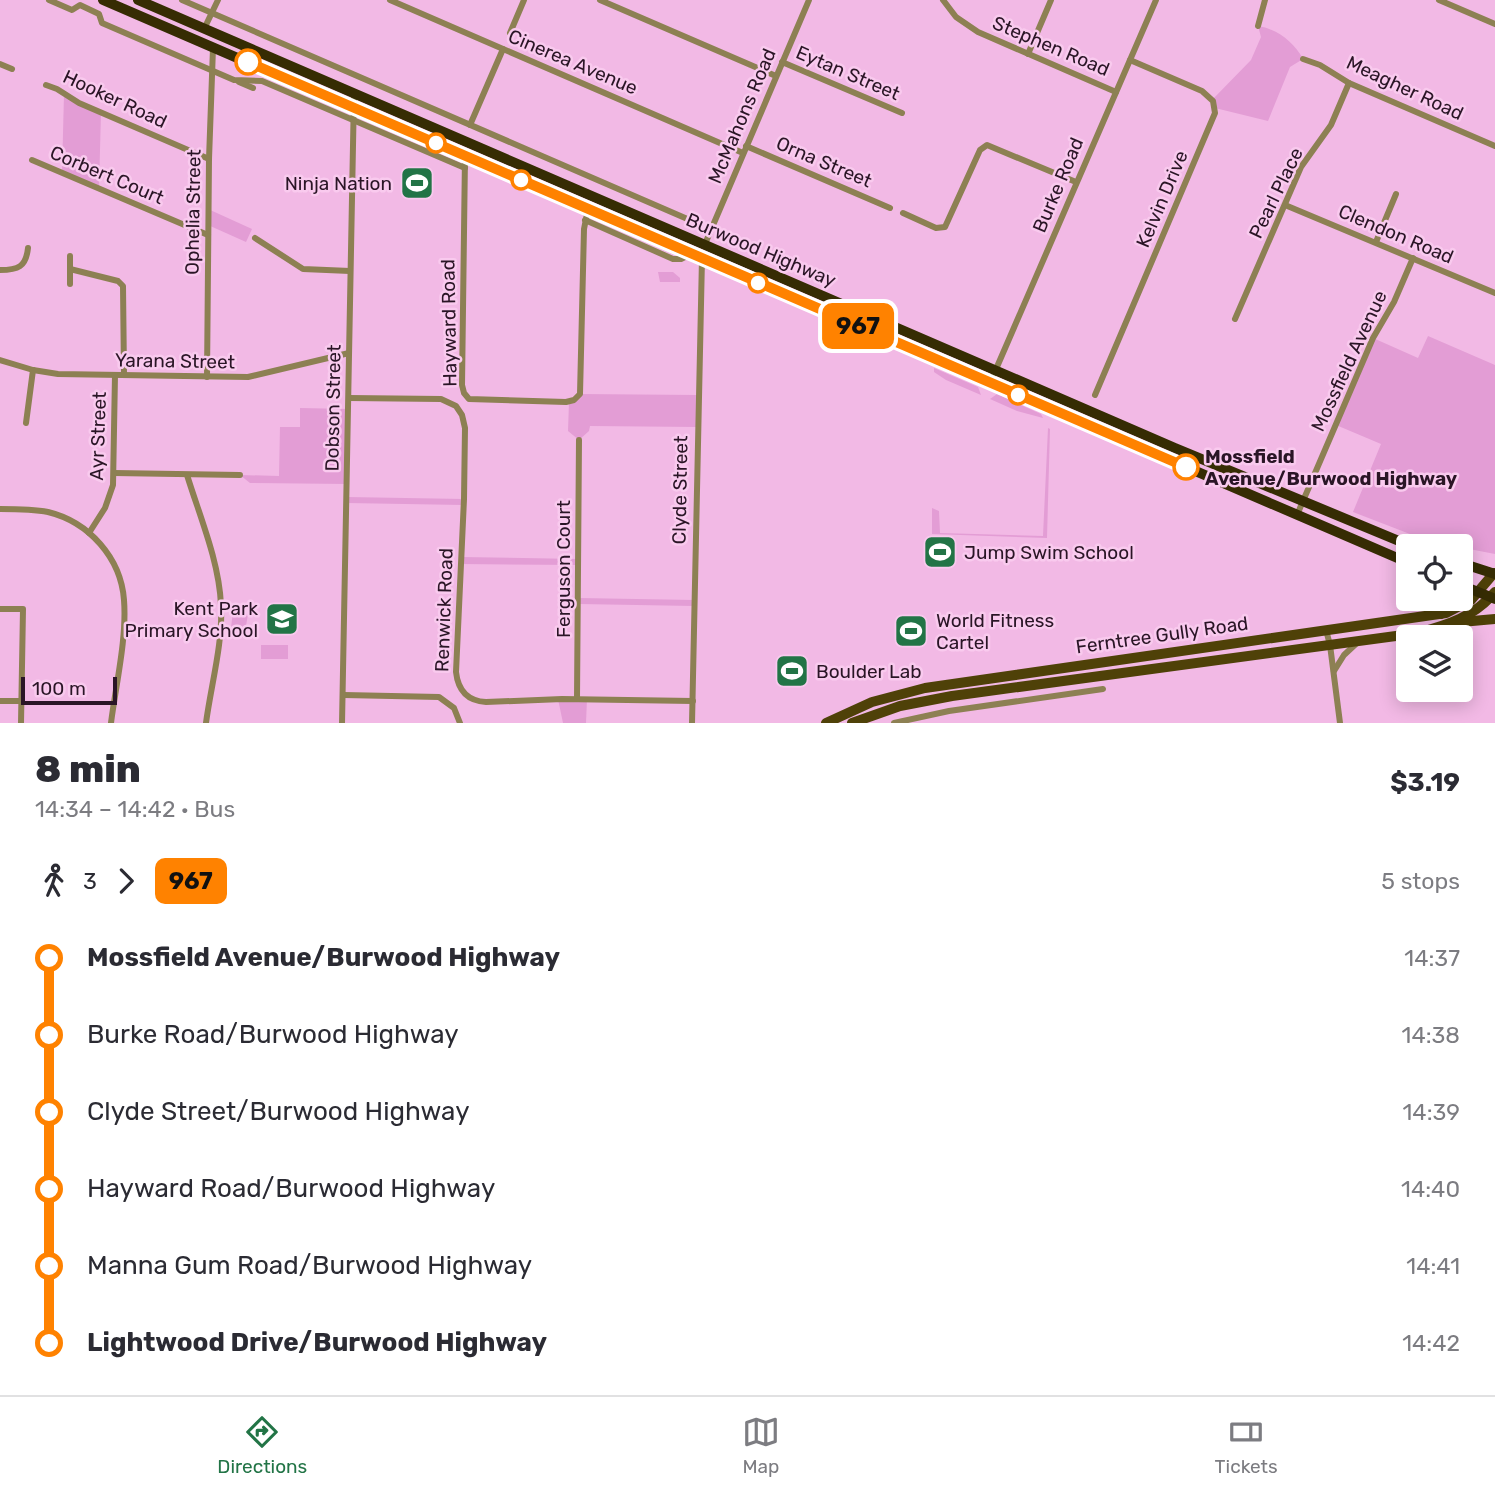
<!DOCTYPE html>
<html lang="en">
<head>
<meta charset="utf-8">
<style>
  :root { --surface:#fff; --page:#f2f2f3; --text:#2b2b33; --muted:#7c7c81; --line:#e1e1e2; --accent:#227446 }
  body { margin:0; font-family:Rubik,sans-serif; background:var(--page); color:var(--text); height:100vh; display:flex; flex-direction:column; font-size:26px; white-space:nowrap }
  * { box-sizing:border-box; margin:0 }
  p { font-size:23px; color:var(--muted) }
  .icon { flex:none; width:38px; height:38px; fill:none; stroke:currentColor; stroke-width:2; stroke-linecap:round; stroke-linejoin:round }
  .map { position:relative; height:723px; overflow:hidden }
  .panel { display:flex; flex-direction:column; background:var(--surface); flex:1 }
  .panel>* { flex:none }
  .badge { padding:0 14px; border-radius:10px; font-size:24px; line-height:46px }
  .tools { position:absolute; left:1396px; top:534px; display:grid; gap:14px }
  .tools a { display:grid; place-items:center; width:77px; height:77px; border-radius:7px; background:var(--surface); box-shadow:0 4px 18px #0003; font-size:35px }
  .scale { position:absolute; left:21px; bottom:18px; width:96px; box-sizing:border-box; padding-left:7px; border:4px solid #2a1526; border-top:0; font-size:19px; line-height:24px; white-space:nowrap; color:#2a1526; -webkit-text-stroke:5px #f9caee; paint-order:stroke }
  .map>.badge { position:absolute; translate:-50% -50%; box-shadow:0 0 0 4px #fff }
  .legs { display:flex; align-items:center; gap:10px; height:77px; padding:0 35px; font-size:23px }
  .legs p { margin-inline-start:auto }
  .summary { display:flex; align-items:center; justify-content:space-between; height:119px; padding:0 35px }
  h1 { font-size:38px; font-weight:800; line-height:52px }
  ul { padding:0 35px; list-style:none }
  li { display:flex; align-items:center; gap:24px; height:77px; font-size:26px }
  li i { display:grid; place-items:center; width:10px; height:100%; margin:0 9px; background:currentColor }
  li i::after { content:''; width:18px; height:18px; margin:-9px; border:5px solid; border-radius:50%; background:var(--surface) }
  li p { margin-inline-start:auto }
  li:first-child i { background:linear-gradient(#0000 50%,currentColor 0) }
  li:last-child i { background:linear-gradient(currentColor 50%,#0000 0) }
  .tab-bar { display:flex; justify-content:space-around; align-items:center; height:98px; border-top:2px solid var(--line); background:var(--surface); font-size:19px; color:var(--muted) }
  .tab-bar a { display:grid; justify-items:center; gap:4px }
  .tab-bar .active { color:var(--accent) }
  .map>svg:first-child { display:block }
  .green { fill:#e39dd5 }
  .lines { fill:none; stroke-linecap:round; stroke-linejoin:round }
  .street { stroke:#8d8053; stroke-width:6 }
  .primary { stroke:#4f4108; stroke-width:10 }
  .highway { stroke:#362c03; stroke-width:10 }
  .line-1-casing { stroke:#fff; stroke-width:16 }
  .line-1 { stroke:#ff8200; stroke-width:10 }
  .stop-1-dot { fill:#fff; stroke:#ff8200; stroke-width:3.5 }
  .labels { text-anchor:middle; dominant-baseline:central; stroke-width:5; stroke-linejoin:round; paint-order:stroke }
  .street-label { font-size:19px; fill:#2a1526; stroke:#f9caee }
  .poi-label { font-size:19px; fill:#2a1526; stroke:#f9caee; text-anchor:start }
  .stop-label { font-size:19px; font-weight:bold; fill:#2a1526; stroke:#f9caee; text-anchor:start }
</style>
</head>
<body>
<div class="map">
<svg width="1495" height="723" viewBox="0 0 1495 723">
  <rect width="100%" height="100%" fill="#f2b9e5"/>
  <g class="green">
    <path d="M1258,26c19,3 36,16 45,33l-13,8 -22,54 -53,-13 -3,-8 39,-40 10,-23z"/>
    <polygon points="64,94 101,112 99,188 62,173"/>
    <polygon points="208,209 252,229 246,242 208,225"/>
    <polygon points="658,272 673,272 680,278 680,282 660,282"/>
    <polygon points="1428,336 1495,365 1495,554 1428,541 1353,512 1381,444 1336,425 1373,338 1418,358"/>
    <polygon points="934,368 978,387 981,395 946,380 934,372"/>
    <polygon points="580,394 697,395 697,427 590,426 589,431 579,440 568,431 569,402"/>
    <polygon points="997,394 1041,414 1043,418 1017,411 990,399"/>
    <polygon points="300,408 349,409 347,484 250,483 240,475 279,476 280,427 300,427"/>
    <polygon points="1048,428 1050,429 1047,538 932,534 932,508 939,511 940,533 1043,536"/>
    <polygon points="347,497 464,499 463,505 347,503"/>
    <polygon points="461,557 579,559 579,565 461,564"/>
    <polygon points="579,598 694,600 694,606 579,604"/>
    <polygon points="233,611 248,614 244,638 230,636"/>
    <rect x="261" y="645" width="27" height="14"/>
    <polygon points="558,699 587,699 586,723 563,723"/>
  </g>
  <g class="lines">
    <g class="street">
      <polyline points="49,0 72,10 80,5 99,14 102,23 234,80 262,81 465,168"/>
      <polyline points="182,0 699,224"/>
      <polyline points="390,0 743,153"/>
      <polyline points="600,0 776,76"/>
      <polyline points="943,0 956,17 978,32 1116,92"/>
      <polyline points="1439,0 1495,24"/>
      <polyline points="1258,26 1265,0"/>
      <polyline points="204,29 218,0"/>
      <polyline points="510,33 524,0"/>
      <polyline points="1028,54 1051,0"/>
      <polyline points="1303,59 1320,65 1349,83 1495,146"/>
      <polyline points="782,62 902,113"/>
      <polyline points="0,64 12,69"/>
      <polyline points="239,82 253,88"/>
      <polyline points="46,85 57,89 79,103 209,159"/>
      <polyline points="470,125 503,49"/>
      <polyline points="746,146 890,208"/>
      <polyline points="465,156 462,385 464,393 469,399 566,402 574,400 580,394 584,229 588,209"/>
      <polyline points="32,160 208,235"/>
      <polyline points="1285,205 1495,293"/>
      <polyline points="903,213 936,228 945,227 980,150 987,145 1076,182"/>
      <polyline points="585,220 673,259 681,259 691,254"/>
      <polyline points="255,238 303,269 350,271"/>
      <polyline points="1376,242 1396,194"/>
      <polyline points="705,244 809,0"/>
      <polyline points="70,269 118,281 123,286 124,375"/>
      <path d="M0,270c18,0 26,-3 28,-22"/>
      <polyline points="70,284 70,256"/>
      <polyline points="1235,319 1301,167 1331,125 1349,83"/>
      <polyline points="0,360 33,370 58,374 248,377 349,353"/>
      <polyline points="207,377 209,159 213,48"/>
      <polyline points="990,383 1156,0"/>
      <polyline points="1095,395 1215,113 1213,101 1202,91 1130,60"/>
      <path d="M349,398l92,1 15,7 6,9 3,13 -1,71 -8,173c2,18 11,29 30,30l76,-3 131,2"/>
      <polyline points="26,423 33,370"/>
      <polyline points="114,473 240,475"/>
      <path d="M187,475c13,42 32,86 34,130 2,39 -10,80 -15,118"/>
      <path d="M0,509c16,0 33,0 48,3 41,10 73,46 76,88 3,38 -8,84 -13,123"/>
      <polyline points="1297,515 1373,338 1394,302 1413,258"/>
      <polyline points="89,533 105,508 113,485 115,375"/>
      <polyline points="0,609 23,609 21,723"/>
      <polyline points="1326,630 1330,645 1340,723"/>
      <polyline points="1334,671 1344,655 1358,642"/>
      <polyline points="344,695 439,697 454,708 460,723"/>
      <polyline points="577,699 579,440"/>
      <polyline points="0,701 21,701"/>
      <polyline points="342,723 354,93"/>
      <polyline points="692,723 702,258"/>
      <polyline points="894,723 949,711 1103,689"/>
    </g>
    <g class="primary">
      <polyline points="1441,614 1449,598"/>
      <polyline points="1461,622 1495,619"/>
      <polyline points="826,723 872,702 925,688 1446,613 1471,600 1494,573"/>
      <path d="M852,723l48,-17 52,-10 466,-63c30,-8 56,-16 77,-41"/>
    </g>
    <g class="highway">
      <polyline points="103,0 1409,563"/>
      <polyline points="138,0 1175,448 1411,546"/>
      <polyline points="1461,563 1495,574"/>
      <polyline points="1461,585 1495,599"/>
    </g>
  </g>
  <g class="lines">
    <defs>
      <polyline id="line-1" points="248,62 1186,467"/>
    </defs>
    <use href="#line-1" class="line-1-casing"/>
    <use href="#line-1" class="line-1"/>
  </g>
  <defs>
    <symbol id="stadium-square" viewBox="-11 -11 22 22"><rect x="-9" y="-9" width="18" height="18" rx="4" fill="#227446" stroke="#f9caee"/><path d="M0-5a6.5 5 0 1 0 0 10a6.5 5 0 1 0 0-10ZM-3.5-1.8h7v3.6h-7Z" fill="#fff"/></symbol>
    <symbol id="school-square" viewBox="-11 -11 22 22"><rect x="-9" y="-9" width="18" height="18" rx="4" fill="#227446" stroke="#f9caee"/><path d="M0-5L7-2L0 1L-7-2ZM-4 1L0 2.5L4 1V4Q0 6-4 4Z" fill="#fff"/></symbol>
  </defs>
  <g fill-rule="evenodd">
    <use href="#stadium-square" x="398" y="164" width="38" height="38"/>
    <use href="#stadium-square" x="921" y="533" width="38" height="38"/>
    <use href="#school-square" x="263" y="600" width="38" height="38"/>
    <use href="#stadium-square" x="892" y="612" width="38" height="38"/>
    <use href="#stadium-square" x="773" y="652" width="38" height="38"/>
  </g>
  <g class="stop-1-dot">
    <circle cx="248" cy="62" r="12"/>
    <circle cx="436" cy="143" r="9"/>
    <circle cx="521" cy="180" r="9"/>
    <circle cx="758" cy="283" r="9"/>
    <circle cx="1018" cy="395" r="9"/>
    <circle cx="1186" cy="467" r="12"/>
  </g>
  <g class="labels">
    <g class="street-label">
      <text transform="translate(1051 46) rotate(23)">Stephen Road</text>
      <text transform="translate(573 62) rotate(23)">Cinerea Avenue</text>
      <text transform="translate(848 73) rotate(23)">Eytan Street</text>
      <text transform="translate(1405 88) rotate(25)">Meagher Road</text>
      <text transform="translate(115 99) rotate(25)">Hooker Road</text>
      <text transform="translate(742 116) rotate(-67)">McMahons Road</text>
      <text transform="translate(824 162) rotate(23)">Orna Street</text>
      <text transform="translate(107 175) rotate(23)">Corbert Court</text>
      <text transform="translate(1058 185) rotate(-67)">Burke Road</text>
      <text transform="translate(1276 193) rotate(-64)">Pearl Place</text>
      <text transform="translate(1162 199) rotate(-67)">Kelvin Drive</text>
      <text transform="translate(193 212) rotate(-89)">Ophelia Street</text>
      <text transform="translate(1396 234) rotate(23)">Clendon Road</text>
      <text transform="translate(761 250) rotate(23)">Burwood Highway</text>
      <text transform="translate(449 323) rotate(-91)">Hayward Road</text>
      <text transform="translate(175 361) rotate(1)">Yarana Street</text>
      <text transform="translate(1349 361) rotate(-65)">Mossfield Avenue</text>
      <text transform="translate(333 408) rotate(-89)">Dobson Street</text>
      <text transform="translate(98 436) rotate(-88)">Ayr Street</text>
      <text transform="translate(680 490) rotate(-89)">Clyde Street</text>
      <text transform="translate(563 569) rotate(-90)">Ferguson Court</text>
      <text transform="translate(444 610) rotate(-88)">Renwick Road</text>
      <text transform="translate(1162 635) rotate(-8)">Ferntree Gully Road</text>
    </g>
    <g class="poi-label">
      <text x="392" y="183" text-anchor="end">Ninja Nation</text>
      <text x="964" y="552">Jump Swim School</text>
      <text x="258" y="608" text-anchor="end">Kent Park<tspan x="258" dy="22">Primary School</tspan></text>
      <text x="936" y="620">World Fitness<tspan x="936" dy="22">Cartel</tspan></text>
      <text x="816" y="671">Boulder Lab</text>
    </g>
    <g class="stop-label">
      <text x="1205" y="456">Mossfield<tspan x="1205" dy="22">Avenue/Burwood Highway</tspan></text>
    </g>
  </g>
</svg>
<div class="tools">
<a><svg class="icon" aria-label="locate" viewBox="0 0 24 24"><circle cx="12" cy="12" r="6"/><path d="M12 2v4M12 18v4M2 12h4M18 12h4"/></svg></a>
<a><svg class="icon" aria-label="layers" viewBox="0 0 24 24"><path d="M12 4l9 5-9 5-9-5zM3 14l9 5 9-5"/></svg></a>
</div>
<div class="scale">100 m</div>
<b class="badge" style="left:858px;top:326px;background:#ff8200;color:#111">967</b>
</div>
<section class="panel">
<div class="summary"><div><h1>8 min</h1><p>14:34 – 14:42 · Bus</p></div><b>$3.19</b></div>
<div class="legs"><svg class="icon" aria-label="walk" viewBox="0 0 24 24"><circle cx="13" cy="4" r="2"/><path d="M13 8l-2 6 4 7M11 14l-3 7M7 12l3-4h3l4 4"/></svg>3<svg class="icon" aria-label="forward" viewBox="0 0 24 24"><path d="M9 5l7 7-7 7"/></svg><b class="badge" style="background:#ff8200;color:#111">967</b><p>5 stops</p></div>
<ul>
<li><i style="color:#ff8200"></i><b>Mossfield Avenue/Burwood Highway</b><p>14:37</p></li>
<li><i style="color:#ff8200"></i><span>Burke Road/Burwood Highway</span><p>14:38</p></li>
<li><i style="color:#ff8200"></i><span>Clyde Street/Burwood Highway</span><p>14:39</p></li>
<li><i style="color:#ff8200"></i><span>Hayward Road/Burwood Highway</span><p>14:40</p></li>
<li><i style="color:#ff8200"></i><span>Manna Gum Road/Burwood Highway</span><p>14:41</p></li>
<li><i style="color:#ff8200"></i><b>Lightwood Drive/Burwood Highway</b><p>14:42</p></li>
</ul>
</section>
<nav class="tab-bar">
<a class="active"><svg class="icon" aria-label="directions" viewBox="0 0 24 24"><path d="M12 3l9 9-9 9-9-9zM9 14v-3h6M13 9l2 2-2 2"/></svg>Directions</a>
<a><svg class="icon" aria-label="map" viewBox="0 0 24 24"><path d="M3 6l6-2 6 2 6-2v14l-6 2-6-2-6 2zM9 4v14M15 6v14"/></svg>Map</a>
<a><svg class="icon" aria-label="tickets" viewBox="0 0 24 24"><path d="M3 7h18v10H3zM15 7v10"/></svg>Tickets</a>
</nav>
</body>
</html>
